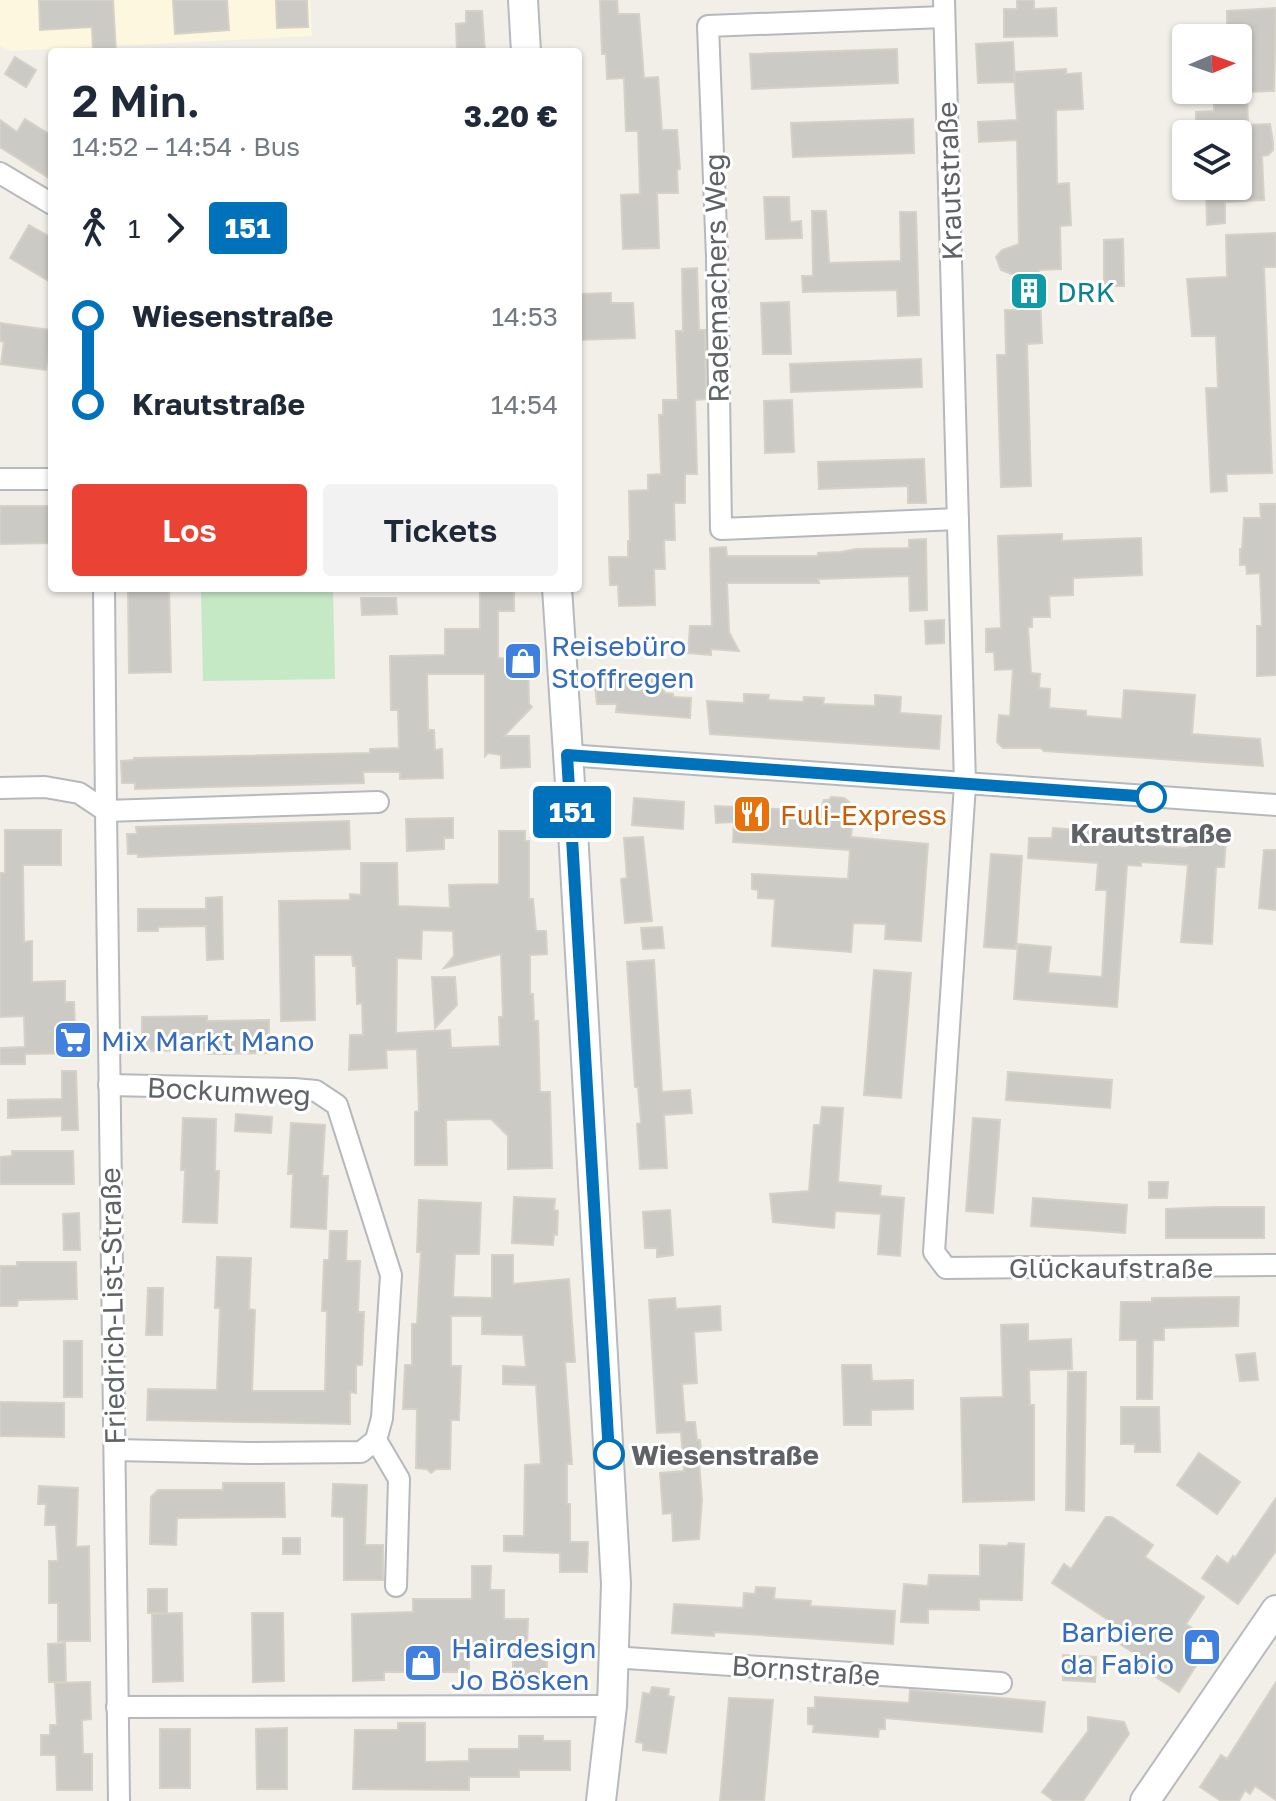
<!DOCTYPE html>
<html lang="de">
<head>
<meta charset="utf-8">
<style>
  :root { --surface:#fff; --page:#f2f2f3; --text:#1f2937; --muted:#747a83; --accent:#ea4335 }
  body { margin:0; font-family:"Golos Text",sans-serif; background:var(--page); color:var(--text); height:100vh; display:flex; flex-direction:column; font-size:30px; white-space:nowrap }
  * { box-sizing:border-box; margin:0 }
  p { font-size:26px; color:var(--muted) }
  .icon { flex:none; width:44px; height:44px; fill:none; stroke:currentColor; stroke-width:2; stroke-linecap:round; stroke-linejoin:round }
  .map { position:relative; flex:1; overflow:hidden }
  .drawer { position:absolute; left:48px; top:48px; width:534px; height:544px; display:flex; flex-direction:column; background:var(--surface); border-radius:8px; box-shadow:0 2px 6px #0004 }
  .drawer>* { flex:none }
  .badge { padding:0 16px; border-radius:6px; font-size:28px; line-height:52px }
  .needle { width:52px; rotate:88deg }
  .buttons { position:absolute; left:1172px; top:24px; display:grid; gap:16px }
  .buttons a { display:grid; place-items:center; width:80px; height:80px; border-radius:8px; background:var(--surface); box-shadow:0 2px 6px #0004; font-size:40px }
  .map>.badge { position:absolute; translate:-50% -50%; box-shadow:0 0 0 4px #fff }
  .legs { display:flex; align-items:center; gap:12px; height:88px; padding:0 24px; font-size:26px }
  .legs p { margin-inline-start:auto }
  .headline { display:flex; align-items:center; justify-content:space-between; height:136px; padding:0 24px }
  h1 { font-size:44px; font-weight:600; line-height:60px }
  .button { display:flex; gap:16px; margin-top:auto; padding:16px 24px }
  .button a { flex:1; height:92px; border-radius:8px; background:var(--accent); color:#fff; font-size:32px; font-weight:600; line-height:92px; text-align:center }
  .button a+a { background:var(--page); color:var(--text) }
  ul { padding:0 24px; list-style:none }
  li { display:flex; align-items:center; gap:28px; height:88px; font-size:30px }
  li i { display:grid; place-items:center; width:12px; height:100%; margin:0 10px; background:currentColor }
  li i::after { content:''; width:20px; height:20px; margin:-10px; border:6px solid; border-radius:50%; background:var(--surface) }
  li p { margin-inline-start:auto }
  li:first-child i { background:linear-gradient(#0000 50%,currentColor 0) }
  li:last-child i { background:linear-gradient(currentColor 50%,#0000 0) }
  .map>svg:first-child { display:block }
  .commercial { fill:#fef7e0 }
  .green { fill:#c5e8c5 }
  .building { fill:#cccac5; stroke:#d6d1c6; stroke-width:2; fill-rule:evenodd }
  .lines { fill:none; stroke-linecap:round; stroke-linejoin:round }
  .street-casing { stroke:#b5b8bc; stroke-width:24 }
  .secondary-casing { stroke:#b6babf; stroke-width:32 }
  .street { stroke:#fff; stroke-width:20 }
  .secondary { stroke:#fff; stroke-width:28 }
  .line-1-casing { stroke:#fff; stroke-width:18 }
  .line-1 { stroke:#0072bc; stroke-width:12 }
  .stop-1-dot { fill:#fff; stroke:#0072bc; stroke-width:4 }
  .labels { text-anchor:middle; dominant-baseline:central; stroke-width:6; stroke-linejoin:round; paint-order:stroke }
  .street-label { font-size:28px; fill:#5f6368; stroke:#fff }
  .culture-label { font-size:28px; fill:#0d838f; stroke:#fff; text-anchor:start }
  .shop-label { font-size:28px; fill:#366cbe; stroke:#fff; text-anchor:start }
  .food-label { font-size:28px; fill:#c56008; stroke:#fff; text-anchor:start }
  .stop-label { font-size:28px; font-weight:bold; fill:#5f6368; stroke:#fff }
</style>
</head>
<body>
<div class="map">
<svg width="1276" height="1801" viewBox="0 0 1276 1801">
  <rect width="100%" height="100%" fill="#f1efe8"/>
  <polygon class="commercial" points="0,0 310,0 312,36 11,51 0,46"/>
  <polygon class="green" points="333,588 335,679 203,681 201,590"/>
  <g class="building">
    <polygon points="39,0 113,0 116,52 93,52 92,27 40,30"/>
    <polygon points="173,0 227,0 229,30 175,34"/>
    <polygon points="276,0 307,0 308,27 277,28"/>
    <polygon points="600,0 617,0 618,14 639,14 644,78 658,77 662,130 677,130 680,169 677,170 678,193 657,193 659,248 623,249 621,195 640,194 638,131 626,131 624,78 607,79 606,54 602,54"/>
    <polygon points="1017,0 1034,0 1034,9 1056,8 1057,36 1004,37 1004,9 1017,9"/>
    <polygon points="1276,8 1274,91 1247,92 1248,125 1270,124 1273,142 1273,150 1268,155 1262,156 1264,200 1225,202 1225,223 1207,225 1206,186 1238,186 1238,174 1242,174 1238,134 1196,134 1196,112 1214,111 1214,102 1227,101 1226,90 1238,90 1238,38 1227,38 1227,11"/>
    <polygon points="466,11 482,11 485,52 457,52 456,24 466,23"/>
    <polygon points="1013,42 1015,82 978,83 976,44"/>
    <polygon points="897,49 898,83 752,89 750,54"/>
    <polygon points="15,57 36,70 26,87 5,74"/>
    <polygon points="1066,69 1066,74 1081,73 1083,109 1056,110 1057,184 1069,183 1071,225 1060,226 1061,269 1039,270 1042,343 1027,344 1031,486 1001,487 997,355 1006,355 1005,310 1018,310 1017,276 1001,270 996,257 1002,250 1019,244 1017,140 979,142 978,122 1017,120 1014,72"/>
    <polygon points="25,119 52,136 52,180 0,147 0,120 17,132"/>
    <polygon points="913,119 914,153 793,157 791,123"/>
    <polygon points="764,197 789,197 790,222 801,221 802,238 766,239"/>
    <polygon points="812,211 826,211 829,263 901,261 900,212 916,212 919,315 898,316 897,290 803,292 802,276 813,276"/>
    <polygon points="29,225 52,238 52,283 10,258"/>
    <polygon points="1276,233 1276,267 1264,267 1272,473 1226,474 1227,491 1211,492 1206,388 1218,388 1216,336 1192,336 1187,279 1227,277 1226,235"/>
    <polygon points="1123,239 1124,286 1104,286 1104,240"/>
    <polygon points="697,268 699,330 705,330 706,399 695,400 697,474 685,474 685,503 674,503 675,540 664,540 665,569 654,569 655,605 619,606 618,585 610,585 609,557 628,557 628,541 630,541 629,491 648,490 648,475 661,474 659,415 663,415 663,400 678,400 676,331 683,331 682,269"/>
    <polygon points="611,293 611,303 633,303 635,338 578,340 578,294"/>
    <polygon points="789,302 791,354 763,354 761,303"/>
    <polygon points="0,323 51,330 46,370 1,364 4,342 0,341"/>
    <polygon points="921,359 922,387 791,392 790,364"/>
    <polygon points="792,400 794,452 765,453 764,401"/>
    <polygon points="924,459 926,503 908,503 908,486 819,489 818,462"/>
    <polygon points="1260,504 1276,504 1276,675 1257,676 1257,626 1262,626 1260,573 1247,574 1246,565 1240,565 1240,549 1242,549 1244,518 1261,518"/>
    <polygon points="0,506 52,506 52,543 0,544"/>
    <polygon points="1062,534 1062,541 1141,538 1142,575 1073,578 1073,595 1049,596 1050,617 1032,617 1032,627 1028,627 1031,673 1040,674 1039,688 1050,689 1049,708 1086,711 1086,716 1122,719 1124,690 1195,695 1192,734 1260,739 1263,766 1044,751 1041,748 1003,748 997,742 999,715 1010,716 1013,669 995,670 994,652 986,652 986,629 1001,628 998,536"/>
    <polygon points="926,539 927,610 910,611 909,576 818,579 819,583 727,583 729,632 739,651 711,649 711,655 688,653 690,626 712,626 710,548 726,547 727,556 818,556 818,553 841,552 856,549 909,548 909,540"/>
    <polygon points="128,588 169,588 171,672 129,673"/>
    <polygon points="480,588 514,588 514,611 498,611 498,658 528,659 529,704 532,707 504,736 529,736 530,767 501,768 501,755 488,753 485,756 485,674 427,674 428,730 434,730 435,750 442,749 443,778 400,779 400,772 363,772 364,783 135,789 135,783 122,783 121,761 134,760 134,758 370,753 370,749 399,748 398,710 391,710 390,656 445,655 445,629 480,629"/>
    <polygon points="361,598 396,598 397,614 362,615"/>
    <polygon points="944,620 944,643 926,644 925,621"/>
    <polygon points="594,675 665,678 664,693 673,694 673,697 691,698 690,718 616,712 617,704 597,704"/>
    <polygon points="744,694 769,695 768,700 803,702 804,697 824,698 823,704 875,706 875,695 901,697 900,713 941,716 939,749 710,734 707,701 744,703"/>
    <polygon points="831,797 844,798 849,802 853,810 851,837 928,844 921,941 885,939 886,924 853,923 851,952 772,946 775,899 758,898 758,890 752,889 752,874 848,879 850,850 733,842 734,822 716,823 715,806 819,811 824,800 829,800"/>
    <polygon points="634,798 684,802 683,829 632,825"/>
    <polygon points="453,818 453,838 444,838 444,849 407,851 406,819"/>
    <polygon points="349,821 350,849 138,857 138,854 128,854 127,834 137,834 136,827"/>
    <polygon points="1053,828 1144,835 1143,845 1188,848 1189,838 1226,841 1224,867 1216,867 1212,944 1181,942 1188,865 1141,862 1141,866 1127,865 1117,1007 1014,999 1018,944 1051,947 1048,973 1102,977 1107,890 1096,890 1098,863 1028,858 1029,838 1052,838"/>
    <polygon points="5,830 61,830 61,865 23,865 24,942 32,941 32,982 65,981 65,1002 74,1002 75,1027 82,1027 83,1053 25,1054 25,1064 0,1064 0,1048 25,1047 24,1016 0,1017 0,873 5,873"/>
    <path d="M499,831h26v10h4v58h4l3,32h10l1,23 -17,1v39h3l1,27h4l2,71h10l2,76 -44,1v-33l-17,-17 -45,1 1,45h-32v-53l4,-1 -2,-62 -31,1 1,18 -38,2 1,-35h13l-1,-32 -5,1 -1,-38h-3l-1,-11h-38l1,65 -34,1 -2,-120 71,-1v-6l11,1v-32h36l1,43 52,2 -1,-23 50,-1zM422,930l31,1 1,25 -10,12 57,-14 2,63h-4l1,29 -49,2 -1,-18 -54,3 1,-75 24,1z"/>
    <polygon points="643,837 652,921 625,923 621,879 627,878 624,838"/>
    <polygon points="1264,850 1276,850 1276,910 1259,908"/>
    <polygon points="991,854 1022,856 1016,949 984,947"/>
    <polygon points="222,897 223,959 207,960 206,926 158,927 158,931 138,931 138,909 206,909 206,898"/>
    <polygon points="662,927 664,948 643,949 641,928"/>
    <polygon points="654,960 662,1092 690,1090 692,1113 664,1115 667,1168 640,1169 637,1124 641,1123 638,1087 635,1087 627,962"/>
    <polygon points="874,970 911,973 901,1098 864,1095"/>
    <polygon points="432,977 455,977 457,1005 435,1028"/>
    <polygon points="207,1016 207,1021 269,1020 269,1053 208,1054 208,1050 142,1051 142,1017"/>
    <polygon points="62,1071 76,1071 78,1130 62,1130 62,1116 8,1118 8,1100 62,1099"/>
    <polygon points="1008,1072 1112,1080 1110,1108 1006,1100"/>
    <polygon points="822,1107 843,1108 838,1182 881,1186 880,1196 904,1198 900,1256 878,1254 881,1214 835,1211 834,1228 773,1222 770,1194 809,1191 814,1125 820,1125"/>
    <polygon points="236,1114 272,1117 271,1133 235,1131"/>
    <polygon points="183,1118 216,1119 215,1171 219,1171 217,1223 183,1222 185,1170 181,1170"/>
    <polygon points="973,1118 1000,1120 993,1213 966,1211"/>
    <polygon points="291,1123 325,1125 322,1176 328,1176 326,1229 291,1227 293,1174 288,1174"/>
    <polygon points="12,1151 73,1151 74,1184 0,1184 0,1157 12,1156"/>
    <polygon points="1149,1182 1168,1182 1167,1198 1149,1198"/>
    <polygon points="514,1197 555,1199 554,1210 558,1211 557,1235 554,1234 553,1245 512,1243"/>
    <polygon points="1033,1198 1127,1205 1125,1233 1031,1226"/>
    <polygon points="419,1200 481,1203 479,1254 455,1254 453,1297 492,1298 492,1255 513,1255 513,1284 569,1279 575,1362 565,1362 572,1464 567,1464 567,1504 570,1504 570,1542 588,1542 587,1572 560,1572 560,1553 504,1551 504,1536 524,1536 525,1465 541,1464 536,1385 503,1384 503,1366 526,1367 523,1335 482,1334 482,1316 451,1316 451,1366 461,1366 459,1420 451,1420 450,1469 436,1469 431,1473 427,1469 416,1468 417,1409 403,1409 405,1365 412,1365 412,1324 417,1324 421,1252 417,1252"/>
    <polygon points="1215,1207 1264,1207 1264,1238 1166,1238 1166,1209"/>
    <polygon points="670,1210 673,1255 657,1257 657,1248 645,1248 643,1212"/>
    <polygon points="79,1213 80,1250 64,1250 63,1214"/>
    <polygon points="330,1231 347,1231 346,1261 360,1261 358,1312 364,1312 362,1365 356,1365 356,1393 350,1392 350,1424 147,1420 148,1389 217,1390 220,1308 215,1308 217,1257 251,1258 249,1309 255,1310 252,1391 325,1391 327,1311 322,1311 324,1260 329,1260"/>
    <polygon points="17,1262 76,1262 77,1299 18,1300 17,1306 0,1306 0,1266 17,1266"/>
    <polygon points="148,1288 163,1288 162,1335 146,1335"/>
    <polygon points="1239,1297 1238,1326 1164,1328 1164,1340 1153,1340 1152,1399 1137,1399 1137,1340 1120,1340 1121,1302 1152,1302 1152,1298"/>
    <polygon points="675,1298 676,1309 720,1306 721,1330 694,1332 697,1383 682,1384 685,1422 695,1422 697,1440 700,1440 702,1462 699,1462 702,1499 699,1539 673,1541 672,1513 663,1514 660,1473 684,1471 681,1432 657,1433 649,1300"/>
    <polygon points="1028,1324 1028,1341 1071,1339 1072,1369 1029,1370 1030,1405 1034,1405 1034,1500 963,1502 961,1398 1003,1397 1001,1325"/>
    <rect x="64" y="1341" width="18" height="56"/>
    <polygon points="1255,1353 1258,1380 1240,1381 1236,1355"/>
    <polygon points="842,1365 871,1365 872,1381 913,1380 913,1409 871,1410 871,1425 844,1425"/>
    <polygon points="1068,1372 1086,1372 1084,1511 1066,1510"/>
    <polygon points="0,1402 64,1403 64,1437 0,1436"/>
    <polygon points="1121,1407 1159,1407 1160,1452 1135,1452 1135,1444 1121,1444"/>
    <polygon points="1199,1453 1240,1482 1217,1514 1177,1485"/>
    <polygon points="223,1483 284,1483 285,1517 177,1518 176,1545 150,1544 151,1497 158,1490 223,1490"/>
    <polygon points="333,1484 367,1485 365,1545 383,1545 383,1580 344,1580 344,1517 332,1516"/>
    <polygon points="39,1486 78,1488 76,1547 89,1546 90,1641 58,1641 58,1603 49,1603 49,1561 58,1561 56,1525 45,1525 46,1504 38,1504"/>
    <polygon points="1276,1498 1276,1551 1238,1604 1202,1578 1217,1556 1228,1564 1233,1556 1235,1558"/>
    <polygon points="1106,1517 1112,1517 1153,1545 1145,1557 1204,1597 1186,1624 1212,1641 1179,1692 1138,1665 1143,1659 1120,1644 1128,1633 1052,1583 1064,1564 1071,1569"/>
    <rect x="283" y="1538" width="17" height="16"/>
    <polygon points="1009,1543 1024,1544 1022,1600 979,1599 979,1610 928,1609 928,1623 901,1622 904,1584 928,1586 929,1575 980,1576 980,1545 1007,1546"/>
    <polygon points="472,1566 491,1566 490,1590 504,1590 504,1619 528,1619 527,1647 547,1647 547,1680 513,1680 513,1648 469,1647 469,1669 460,1669 460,1672 384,1672 384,1680 353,1681 352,1614 413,1612 413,1599 472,1599"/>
    <polygon points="756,1587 775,1588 774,1599 811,1601 810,1606 895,1611 893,1644 714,1632 714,1636 672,1633 674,1604 743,1608 744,1593 755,1594"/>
    <rect x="148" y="1589" width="19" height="24"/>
    <polygon points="182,1613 183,1681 153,1682 152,1614"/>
    <polygon points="252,1613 283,1613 284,1681 253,1682"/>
    <polygon points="65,1643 66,1682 49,1682 48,1644"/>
    <polygon points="1063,1655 1096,1657 1095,1682 1063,1680"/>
    <polygon points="90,1682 91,1719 82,1720 83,1754 92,1754 92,1790 57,1790 56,1755 41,1755 41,1735 50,1735 50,1725 57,1725 55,1683"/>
    <polygon points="1276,1682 1276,1800 1255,1786 1250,1794 1245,1790 1239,1801 1221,1801 1200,1787 1221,1755 1227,1759"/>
    <polygon points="652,1687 669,1689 668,1696 674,1697 666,1753 643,1750 643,1743 636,1742 643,1693 650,1694"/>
    <polygon points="910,1690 1045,1702 1042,1732 885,1718 885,1729 879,1729 878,1737 813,1732 814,1725 808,1724 808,1708 815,1708 815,1697 909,1703"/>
    <polygon points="729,1698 773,1700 764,1801 720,1801"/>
    <polygon points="1088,1717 1124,1722 1129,1734 1083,1801 1054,1801 1042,1792 1088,1731"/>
    <polygon points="398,1723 425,1723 425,1762 469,1761 469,1749 519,1749 519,1736 543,1736 543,1741 570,1741 570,1770 519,1770 519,1777 469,1777 469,1790 353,1789 355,1730 398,1730"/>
    <polygon points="287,1728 287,1789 257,1789 256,1729"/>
    <rect x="160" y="1729" width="30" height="59"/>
  </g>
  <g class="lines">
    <defs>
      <g id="street">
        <polyline points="944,0 965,785 934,1252 946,1268 1276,1265"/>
        <polyline points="944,17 708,26 717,257 721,529 958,519"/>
        <polyline points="0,173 52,204"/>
        <polyline points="0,479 52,479"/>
        <polyline points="104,588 106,811 378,802"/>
        <polyline points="567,755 1276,805"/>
        <polyline points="0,788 45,787 79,793 106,811 119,1801"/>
        <polyline points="109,1085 294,1089 316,1091 337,1105 391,1275 382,1418 376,1440 361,1452 250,1453 115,1450"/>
        <polyline points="376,1440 399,1479 396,1586"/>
        <polyline points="612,1657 1001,1683"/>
        <polyline points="117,1707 612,1706"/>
      </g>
      <g id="secondary">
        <polyline points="523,0 526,52"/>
        <polyline points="557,588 572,814 616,1584 612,1706 601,1801"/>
        <polyline points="1145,1801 1276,1610"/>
      </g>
    </defs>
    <use href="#street" class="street-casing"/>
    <use href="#secondary" class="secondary-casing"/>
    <use href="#street" class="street"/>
    <use href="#secondary" class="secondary"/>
  </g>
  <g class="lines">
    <defs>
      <polyline id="line-1" points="609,1454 567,755 1151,797"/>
    </defs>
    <use href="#line-1" class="line-1-casing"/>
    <use href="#line-1" class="line-1"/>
  </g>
  <defs>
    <symbol id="building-square" viewBox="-11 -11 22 22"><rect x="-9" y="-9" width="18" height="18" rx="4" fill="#0f9aa8" stroke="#fff"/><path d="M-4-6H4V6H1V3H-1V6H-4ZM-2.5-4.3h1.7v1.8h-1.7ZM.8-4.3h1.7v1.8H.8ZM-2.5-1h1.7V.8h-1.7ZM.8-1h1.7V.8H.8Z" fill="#fff"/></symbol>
    <symbol id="shop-square" viewBox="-11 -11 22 22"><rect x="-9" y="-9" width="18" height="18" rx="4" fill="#3f7fe0" stroke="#fff"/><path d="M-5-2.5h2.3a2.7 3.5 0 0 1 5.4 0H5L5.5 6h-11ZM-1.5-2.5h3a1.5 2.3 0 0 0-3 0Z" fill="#fff"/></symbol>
    <symbol id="restaurant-square" viewBox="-11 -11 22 22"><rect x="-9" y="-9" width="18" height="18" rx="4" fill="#e8710a" stroke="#fff"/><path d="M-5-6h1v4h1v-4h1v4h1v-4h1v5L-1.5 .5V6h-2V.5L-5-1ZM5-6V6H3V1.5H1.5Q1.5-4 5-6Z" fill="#fff"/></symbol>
    <symbol id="supermarket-square" viewBox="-11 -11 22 22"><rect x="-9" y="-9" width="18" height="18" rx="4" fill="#3f7fe0" stroke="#fff"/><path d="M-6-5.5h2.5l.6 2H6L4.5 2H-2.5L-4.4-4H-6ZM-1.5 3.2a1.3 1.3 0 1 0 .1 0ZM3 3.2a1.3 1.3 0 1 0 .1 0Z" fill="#fff"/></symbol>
  </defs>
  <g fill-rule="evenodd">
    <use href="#building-square" x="1007" y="269" width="44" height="44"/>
    <use href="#shop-square" x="501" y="639" width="44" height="44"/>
    <use href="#restaurant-square" x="730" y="792" width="44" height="44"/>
    <use href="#supermarket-square" x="51" y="1018" width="44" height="44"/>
    <use href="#shop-square" x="1180" y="1625" width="44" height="44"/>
    <use href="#shop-square" x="401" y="1641" width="44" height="44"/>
  </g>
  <g class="stop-1-dot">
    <circle cx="1151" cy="797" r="14"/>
    <circle cx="609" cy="1454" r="14"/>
  </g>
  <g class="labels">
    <g class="street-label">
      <text transform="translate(949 181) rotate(-92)">Krautstraße</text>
      <text transform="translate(716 278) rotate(-91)">Rademachers Weg</text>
      <text transform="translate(229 1091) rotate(3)">Bockumweg</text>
      <text x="1111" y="1267">Glückaufstraße</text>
      <text transform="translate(112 1306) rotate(-91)">Friedrich-List-Straße</text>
      <text transform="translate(806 1670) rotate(4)">Bornstraße</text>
    </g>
    <g class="culture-label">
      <text x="1057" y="291">DRK</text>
    </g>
    <g class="shop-label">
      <text x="551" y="645">Reisebüro<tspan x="551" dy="32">Stoffregen</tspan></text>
      <text x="101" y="1040">Mix Markt Mano</text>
      <text x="1174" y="1631" text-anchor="end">Barbiere<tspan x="1174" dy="32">da Fabio</tspan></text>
      <text x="451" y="1647">Hairdesign<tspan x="451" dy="32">Jo Bösken</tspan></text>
    </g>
    <g class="food-label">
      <text x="780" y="814">Fuli-Express</text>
    </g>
    <g class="stop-label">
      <text x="1151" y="832">Krautstraße</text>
      <text x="631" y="1454" text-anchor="start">Wiesenstraße</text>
    </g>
  </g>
</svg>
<div class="buttons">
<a><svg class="needle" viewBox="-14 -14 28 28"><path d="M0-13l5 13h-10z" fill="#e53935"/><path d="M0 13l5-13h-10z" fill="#747a83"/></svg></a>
<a><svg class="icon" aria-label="layers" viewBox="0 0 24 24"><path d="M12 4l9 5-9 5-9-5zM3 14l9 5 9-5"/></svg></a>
</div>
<b class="badge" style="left:572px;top:812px;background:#0072bc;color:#fff">151</b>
<section class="drawer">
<div class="headline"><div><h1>2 Min.</h1><p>14:52 – 14:54 · Bus</p></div><b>3.20 €</b></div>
<div class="legs"><svg class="icon" aria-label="walk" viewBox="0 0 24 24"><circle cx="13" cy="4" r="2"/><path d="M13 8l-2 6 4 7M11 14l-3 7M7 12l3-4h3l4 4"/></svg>1<svg class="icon" aria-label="forward" viewBox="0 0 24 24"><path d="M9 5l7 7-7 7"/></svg><b class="badge" style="background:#0072bc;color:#fff">151</b></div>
<ul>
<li><i style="color:#0072bc"></i><b>Wiesenstraße</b><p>14:53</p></li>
<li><i style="color:#0072bc"></i><b>Krautstraße</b><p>14:54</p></li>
</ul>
<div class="button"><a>Los</a><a>Tickets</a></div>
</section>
</div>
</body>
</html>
